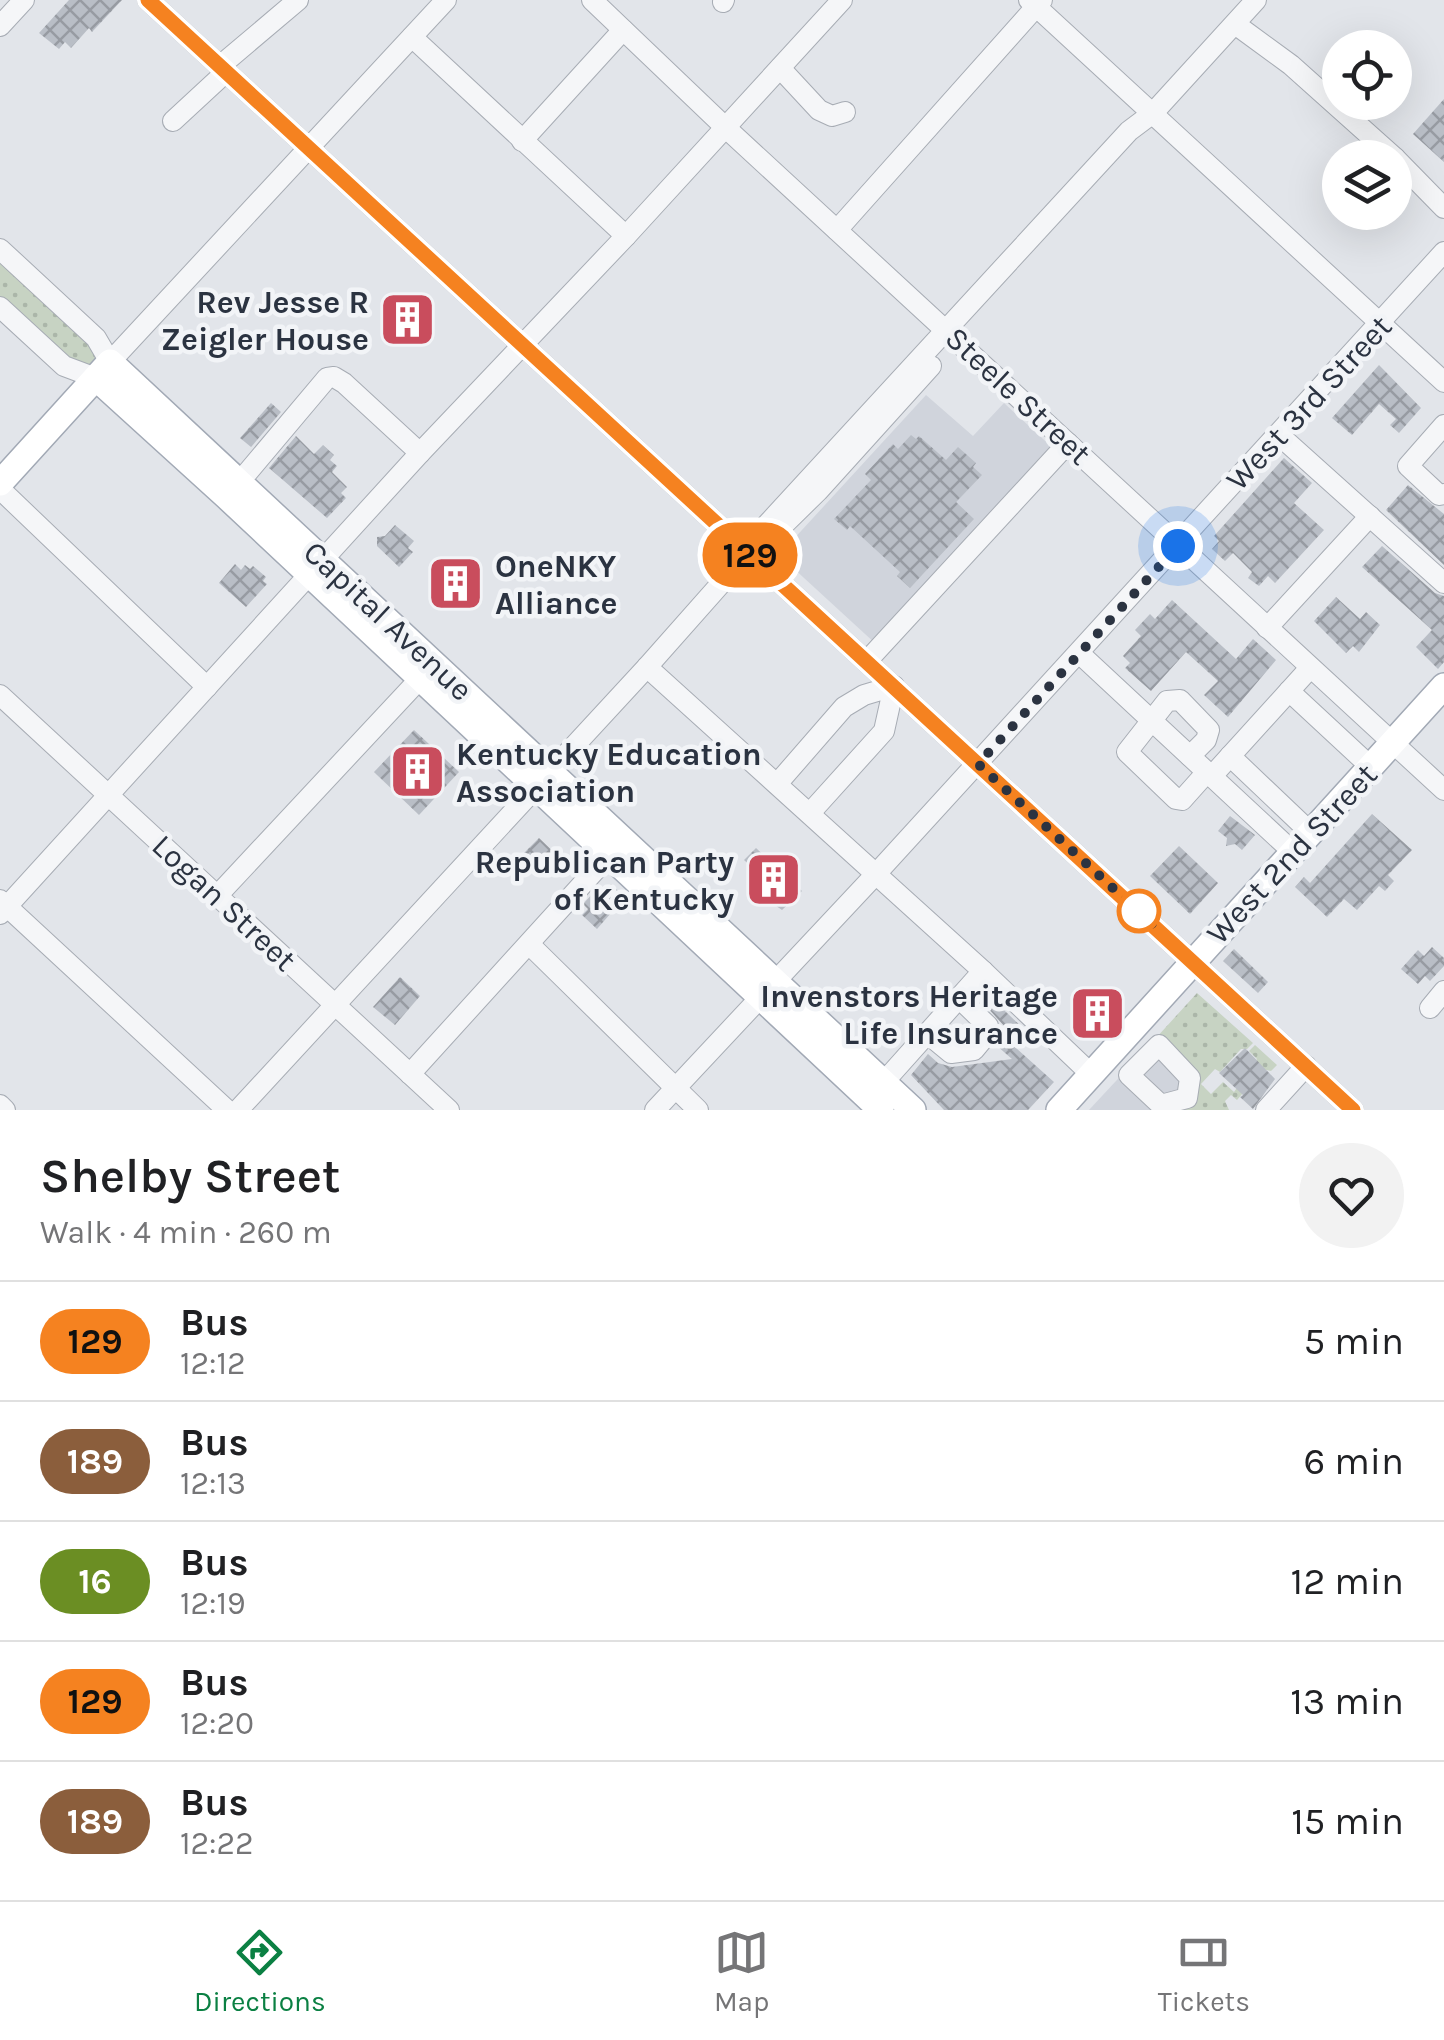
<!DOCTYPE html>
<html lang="en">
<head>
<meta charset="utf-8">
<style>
  :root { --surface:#fff; --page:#f2f2f2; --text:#202124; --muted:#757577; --line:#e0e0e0; --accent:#0b8043 }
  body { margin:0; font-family:Karla,sans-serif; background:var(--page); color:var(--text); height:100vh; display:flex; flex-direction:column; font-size:38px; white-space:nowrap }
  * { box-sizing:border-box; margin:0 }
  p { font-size:32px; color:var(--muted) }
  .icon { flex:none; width:55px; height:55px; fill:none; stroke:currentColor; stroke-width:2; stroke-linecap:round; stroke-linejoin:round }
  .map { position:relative; height:1110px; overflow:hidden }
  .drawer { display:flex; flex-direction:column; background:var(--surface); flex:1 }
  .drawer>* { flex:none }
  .badge { padding:0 20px; border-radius:32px; font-size:35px; line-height:65px }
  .controls { position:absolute; left:1322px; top:30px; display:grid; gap:20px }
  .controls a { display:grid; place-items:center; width:90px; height:90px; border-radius:50%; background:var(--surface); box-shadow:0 10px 40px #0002; font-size:50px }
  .you { position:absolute; width:50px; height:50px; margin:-25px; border:8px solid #fff; border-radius:50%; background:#1a73e8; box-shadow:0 0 0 15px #1a73e833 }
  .map>.badge { position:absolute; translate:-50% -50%; box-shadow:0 0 0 5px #fff }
  .round { display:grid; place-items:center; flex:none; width:105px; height:105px; border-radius:52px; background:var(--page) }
  .head { display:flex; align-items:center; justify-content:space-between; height:170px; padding:0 40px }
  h1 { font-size:48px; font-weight:600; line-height:75px }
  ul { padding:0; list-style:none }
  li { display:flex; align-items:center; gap:30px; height:120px; padding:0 40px; border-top:2px solid var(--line) }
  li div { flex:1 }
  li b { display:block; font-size:38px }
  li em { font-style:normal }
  li .badge { min-width:110px; font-weight:700; text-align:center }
  .tabs { display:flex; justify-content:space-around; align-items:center; height:140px; border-top:2px solid var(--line); background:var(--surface); font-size:28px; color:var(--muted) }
  .tabs a { display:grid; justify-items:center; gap:5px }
  .tabs .on { color:var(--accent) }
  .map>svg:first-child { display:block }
  .built { fill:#d0d4dc }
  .grass { fill:url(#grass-dots) }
  .building { fill:url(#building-cross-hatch) }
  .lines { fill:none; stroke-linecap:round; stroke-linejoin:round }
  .minor-casing { stroke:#a7acb4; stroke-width:22 }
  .major-casing { stroke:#a2a9b5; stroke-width:28 }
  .minor { stroke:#f5f6f8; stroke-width:20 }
  .major { stroke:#fff; stroke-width:25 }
  .line-casing { stroke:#fff; stroke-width:22 }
  .line { stroke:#f58220; stroke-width:15 }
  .walk { stroke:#2b3341; stroke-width:10; stroke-dasharray:0 18 }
  .stop-dot { fill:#fff; stroke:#f58220; stroke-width:5 }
  .labels { text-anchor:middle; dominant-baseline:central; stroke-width:9; stroke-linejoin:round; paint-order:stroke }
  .poi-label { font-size:32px; font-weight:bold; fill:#2b3341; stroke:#f2f4f7; text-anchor:end }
  .street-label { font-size:32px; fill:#2b3341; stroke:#f2f4f7 }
</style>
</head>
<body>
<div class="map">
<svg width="1444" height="1110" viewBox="0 0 1444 1110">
  <defs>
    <pattern id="grass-dots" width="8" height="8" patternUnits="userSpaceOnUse" patternTransform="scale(2.5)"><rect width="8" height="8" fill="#c7d3c3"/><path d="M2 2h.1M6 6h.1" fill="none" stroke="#abb6a9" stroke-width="1.8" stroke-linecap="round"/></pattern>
    <pattern id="building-cross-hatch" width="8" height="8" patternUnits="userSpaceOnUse" patternTransform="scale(2.5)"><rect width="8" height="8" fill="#b9bec6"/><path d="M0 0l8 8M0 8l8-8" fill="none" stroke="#979ba2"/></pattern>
  </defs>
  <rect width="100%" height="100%" fill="#e2e5ea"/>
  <g class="built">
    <polygon points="926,395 973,436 1004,403 1056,451 877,645 779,555"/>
    <polygon points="1156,1038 1222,1110 1089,1110"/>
  </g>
  <g class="grass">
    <polygon points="0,257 97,353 93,364 81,369 0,301"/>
    <polygon points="1197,993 1253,1043 1247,1049 1241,1049 1220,1072 1215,1069 1201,1084 1211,1094 1223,1082 1234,1092 1257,1059 1249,1051 1255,1045 1277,1065 1271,1071 1257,1068 1249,1086 1237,1100 1231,1095 1225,1101 1229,1110 1167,1110 1192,1095 1156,1038"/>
  </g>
  <g class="building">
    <polygon points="69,0 122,0 92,32 89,28 71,48 65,42 59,49 39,33"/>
    <polygon points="1444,99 1444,162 1413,134"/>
    <polygon points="409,301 426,318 423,322 426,326 416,336 413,333 407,338 390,322"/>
    <polygon points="1379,365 1421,408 1399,433 1390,425 1396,419 1379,404 1352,435 1332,418"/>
    <polygon points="271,403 281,412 251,447 240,438"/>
    <polygon points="911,435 916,439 919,436 946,460 958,447 976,463 973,467 982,475 956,502 974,519 910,588 897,576 900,572 850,526 847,530 834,519 871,480 865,474 893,444 898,449"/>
    <polygon points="296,436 314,454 323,445 334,455 330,460 337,466 332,472 347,487 341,493 346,498 327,518 269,468"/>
    <polygon points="1284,458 1312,483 1294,503 1324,530 1275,583 1268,576 1259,586 1248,578 1252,572 1233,553 1225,561 1212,549 1219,541 1214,536"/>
    <polygon points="1408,485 1444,514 1444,565 1386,510"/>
    <polygon points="395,525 414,541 408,548 413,552 399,567 377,546 377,537 385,536"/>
    <polygon points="1382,546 1435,593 1444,596 1444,662 1438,669 1416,647 1432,630 1362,567"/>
    <polygon points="449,563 466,580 472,575 482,585 462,605 453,597 448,602 429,584"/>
    <polygon points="235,564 241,570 245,565 250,569 253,566 266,577 263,581 267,584 246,607 219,583"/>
    <polygon points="1336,597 1360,619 1366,612 1380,625 1359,652 1353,646 1346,653 1314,621"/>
    <polygon points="1172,600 1236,659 1253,639 1276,660 1228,717 1204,695 1218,681 1186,652 1151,691 1125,668 1130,663 1123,656 1141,636 1135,630 1150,614 1155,619"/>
    <polygon points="414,730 459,772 419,815 374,772"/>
    <polygon points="1372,814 1412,850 1388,875 1394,881 1385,891 1379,886 1357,910 1344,899 1327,917 1295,887 1304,877 1310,883"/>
    <polygon points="1230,816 1255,835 1242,850 1235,844 1226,846 1227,838 1218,831"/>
    <polygon points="539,838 565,863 552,875 540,863 535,868 522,855"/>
    <polygon points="1179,846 1218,883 1190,914 1150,876"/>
    <polygon points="756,848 802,891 782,910 763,897 765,894 756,885 758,882 753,878 758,873 744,860"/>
    <polygon points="611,884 625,897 597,929 582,915 588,909 583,904 595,891 600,896"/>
    <polygon points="1432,947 1444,958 1444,966 1430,981 1425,976 1418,984 1401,969 1418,950 1424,956"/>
    <polygon points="1234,949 1268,982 1258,993 1223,961"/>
    <polygon points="400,977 420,996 395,1025 373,1007"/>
    <polygon points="984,991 1028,1033 1015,1047 1054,1082 1028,1110 944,1110 911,1075 928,1054 938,1063 952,1067 1012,1059 996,1045 1005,1027 978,997"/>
    <polygon points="1099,991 1119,1010 1096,1036 1075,1017"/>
    <polygon points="1245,1048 1275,1079 1253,1109 1240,1097 1243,1095 1219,1073"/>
  </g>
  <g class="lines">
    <defs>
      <g id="minor">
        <polyline points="148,0 1353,1110"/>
        <polyline points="592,0 726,128 1444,790"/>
        <polyline points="1029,0 1444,382"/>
        <polyline points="723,2 724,0"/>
        <polyline points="1235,24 1291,65 1395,158"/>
        <polyline points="0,26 24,0"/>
        <polyline points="412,37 626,236"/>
        <polyline points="220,66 298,0"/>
        <polyline points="780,68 819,110 832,116 845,112"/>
        <polyline points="173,121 226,72"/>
        <polyline points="522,141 623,30"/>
        <polyline points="1395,158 1444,208"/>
        <polyline points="837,230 1042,0"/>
        <polyline points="0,249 96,338 110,362 446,0"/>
        <polyline points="0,307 64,366 96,378"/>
        <polyline points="1444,425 1408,466 1439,495 1444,494"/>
        <polyline points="1279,435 1444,583"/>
        <polyline points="0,489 207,687"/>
        <polyline points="231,492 327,378 334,377 344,383 420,453"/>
        <polyline points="763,545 818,491 931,366"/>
        <polyline points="1267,628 1370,516"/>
        <polyline points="1079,653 1293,852"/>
        <polyline points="867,661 1068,443"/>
        <polyline points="647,667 983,971 1091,1074"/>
        <polyline points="1289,691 1371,767"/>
        <polyline points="0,695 449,1110"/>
        <polyline points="1190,756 1206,740 1209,730 1180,700 1167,701 1127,752 1176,799 1182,800 1207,772"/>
        <polyline points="1230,756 1311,833"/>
        <polyline points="1212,776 1310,668"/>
        <polyline points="777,784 844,707 864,695 894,686 884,731 810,813"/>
        <polyline points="217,896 429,669"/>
        <polyline points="0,900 227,1110"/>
        <polyline points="0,914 420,453 626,236 842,0"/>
        <polyline points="529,944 698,1110"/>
        <polyline points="1430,1008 1444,991"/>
        <polyline points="928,1034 951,1053 974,1050 988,1033 988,1026 959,998"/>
        <polygon points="1159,1045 1190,1078 1187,1098 1161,1105 1129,1075"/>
        <polyline points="410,1074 619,844"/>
        <polyline points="874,1093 983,971"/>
        <polyline points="0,1105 5,1110"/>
        <polyline points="238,1110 647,667 748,553 761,531 1129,131 1153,113 1256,0"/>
        <polyline points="655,1110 875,875 1444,252"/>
        <polyline points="1266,1110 1306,1066"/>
      </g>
      <g id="major">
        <polyline points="96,378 227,497 881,1110"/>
        <polyline points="0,483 110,362 913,1110"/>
        <polyline points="1059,1110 1444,686"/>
      </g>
    </defs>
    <use href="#minor" class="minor-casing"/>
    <use href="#major" class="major-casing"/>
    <use href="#minor" class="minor"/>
    <use href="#major" class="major"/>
  </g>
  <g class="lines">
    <defs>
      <polyline id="line" points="148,0 1353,1110"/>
    </defs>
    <use href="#line" class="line-casing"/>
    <use href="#line" class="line"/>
    <polyline class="walk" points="1139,911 1152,924 978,764 1178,546"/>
  </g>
  <defs>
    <symbol id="building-square" viewBox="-11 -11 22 22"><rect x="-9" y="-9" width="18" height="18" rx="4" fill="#c94d5d" stroke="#f2f4f7"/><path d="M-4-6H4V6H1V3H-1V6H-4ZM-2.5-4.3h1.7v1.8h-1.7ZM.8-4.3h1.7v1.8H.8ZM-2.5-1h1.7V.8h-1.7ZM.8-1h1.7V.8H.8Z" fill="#fff"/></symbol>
  </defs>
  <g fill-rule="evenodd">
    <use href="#building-square" x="376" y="288" width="63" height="63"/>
    <use href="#building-square" x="424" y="552" width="63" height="63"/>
    <use href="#building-square" x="386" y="740" width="63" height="63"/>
    <use href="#building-square" x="742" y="848" width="63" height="63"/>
    <use href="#building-square" x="1066" y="982" width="63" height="63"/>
  </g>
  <circle class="stop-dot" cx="1139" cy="911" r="20"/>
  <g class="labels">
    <g class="poi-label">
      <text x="369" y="302">Rev Jesse R<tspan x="369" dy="37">Zeigler House</tspan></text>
      <text x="495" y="566" text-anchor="start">OneNKY<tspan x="495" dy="37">Alliance</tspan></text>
      <text x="456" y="754" text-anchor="start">Kentucky Education<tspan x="456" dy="37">Association</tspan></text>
      <text x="734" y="862">Republican Party<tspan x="734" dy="37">of Kentucky</tspan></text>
      <text x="1058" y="996">Invenstors Heritage<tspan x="1058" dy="37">Life Insurance</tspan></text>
    </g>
    <g class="street-label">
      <text transform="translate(1018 396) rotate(43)">Steele Street</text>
      <text transform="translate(1309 403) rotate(-47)">West 3rd Street</text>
      <text transform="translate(388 621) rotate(43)">Capital Avenue</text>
      <text transform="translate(1292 854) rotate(-47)">West 2nd Street</text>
      <text transform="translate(224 903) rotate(43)">Logan Street</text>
    </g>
  </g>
</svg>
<div class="controls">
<a><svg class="icon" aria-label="locate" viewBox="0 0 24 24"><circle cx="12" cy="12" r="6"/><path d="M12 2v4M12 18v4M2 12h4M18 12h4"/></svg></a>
<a><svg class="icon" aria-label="layers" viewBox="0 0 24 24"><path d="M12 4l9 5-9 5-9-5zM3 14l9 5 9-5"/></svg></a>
</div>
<div class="you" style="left:1178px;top:546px"></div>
<b class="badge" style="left:750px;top:555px;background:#f58220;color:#111">129</b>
</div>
<section class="drawer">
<div class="head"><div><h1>Shelby Street</h1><p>Walk · 4 min · 260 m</p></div><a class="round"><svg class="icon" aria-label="heart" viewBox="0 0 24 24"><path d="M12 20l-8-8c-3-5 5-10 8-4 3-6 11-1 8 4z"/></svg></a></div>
<ul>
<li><span class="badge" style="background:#f58220;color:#111">129</span><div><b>Bus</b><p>12:12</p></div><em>5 min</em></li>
<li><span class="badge" style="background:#8b5e3c;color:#fff">189</span><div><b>Bus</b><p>12:13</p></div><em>6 min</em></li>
<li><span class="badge" style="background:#6b8e23;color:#fff">16</span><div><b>Bus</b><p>12:19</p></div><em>12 min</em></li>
<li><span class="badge" style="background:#f58220;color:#111">129</span><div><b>Bus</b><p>12:20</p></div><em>13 min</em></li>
<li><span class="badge" style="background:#8b5e3c;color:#fff">189</span><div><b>Bus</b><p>12:22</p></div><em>15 min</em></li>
</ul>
</section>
<nav class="tabs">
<a class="on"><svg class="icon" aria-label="directions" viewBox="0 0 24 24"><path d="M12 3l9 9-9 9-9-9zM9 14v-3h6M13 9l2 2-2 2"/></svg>Directions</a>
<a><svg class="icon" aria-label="map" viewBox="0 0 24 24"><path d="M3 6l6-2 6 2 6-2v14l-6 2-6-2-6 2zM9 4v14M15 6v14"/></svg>Map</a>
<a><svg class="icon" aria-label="tickets" viewBox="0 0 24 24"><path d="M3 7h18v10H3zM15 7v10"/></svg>Tickets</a>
</nav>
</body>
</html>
